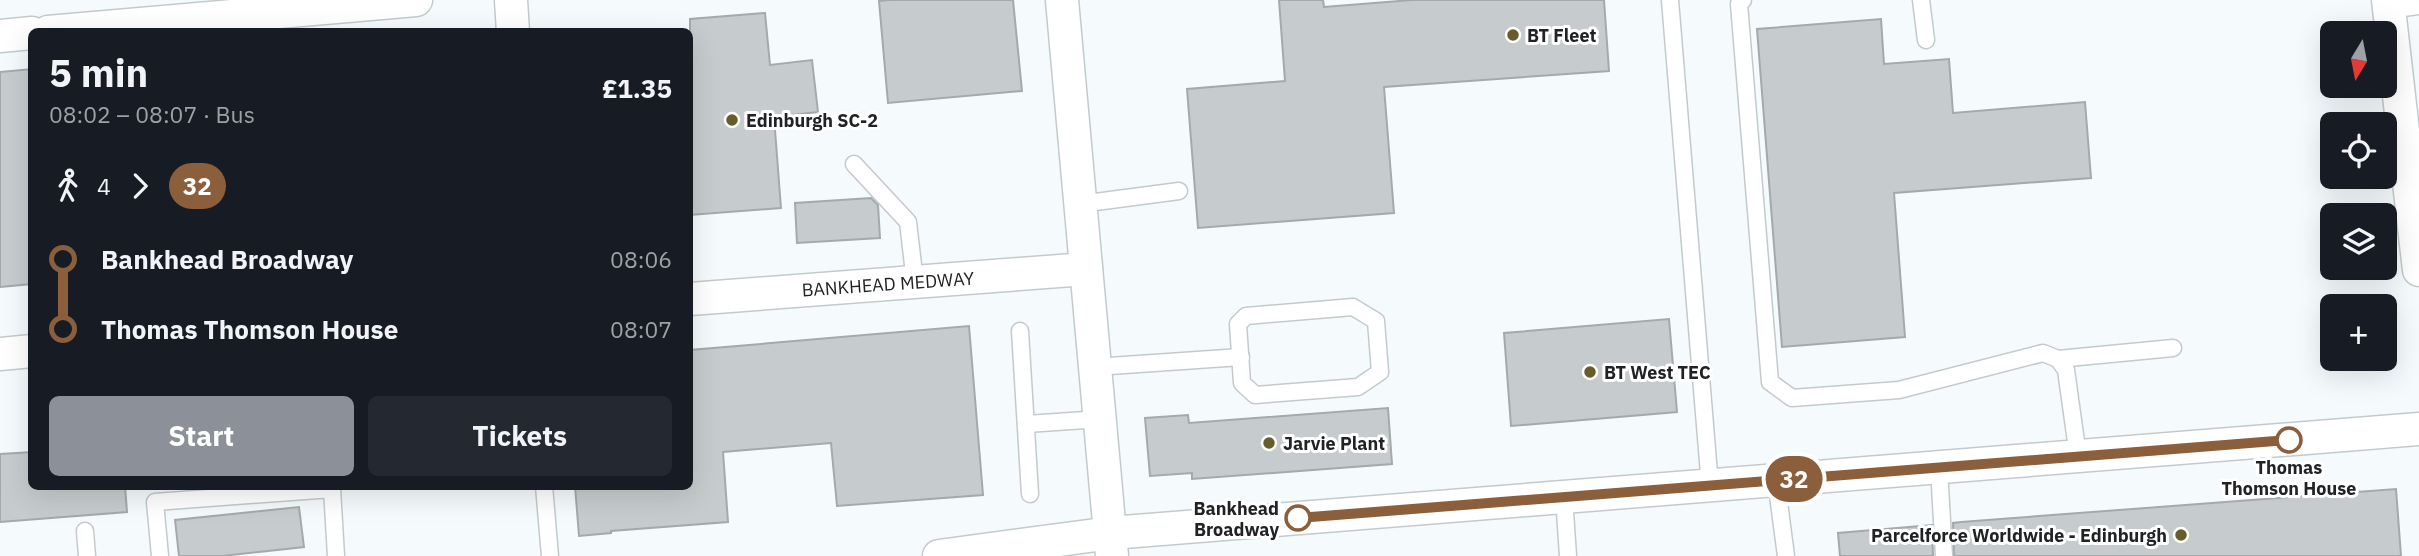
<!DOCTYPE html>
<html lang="en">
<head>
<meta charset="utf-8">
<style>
  :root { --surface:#171b24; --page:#242831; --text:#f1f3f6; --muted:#9ea1a6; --accent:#8c9099 }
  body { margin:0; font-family:"IBM Plex Sans",sans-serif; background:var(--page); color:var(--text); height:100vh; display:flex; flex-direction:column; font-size:26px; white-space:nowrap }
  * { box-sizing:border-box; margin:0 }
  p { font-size:23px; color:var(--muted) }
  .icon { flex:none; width:38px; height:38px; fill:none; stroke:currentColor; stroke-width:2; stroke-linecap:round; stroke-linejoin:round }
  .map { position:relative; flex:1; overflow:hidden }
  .drawer { position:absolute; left:28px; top:28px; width:665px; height:462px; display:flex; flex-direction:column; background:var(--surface); border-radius:10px; box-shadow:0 7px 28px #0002 }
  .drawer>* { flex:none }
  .badge { padding:0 14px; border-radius:23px; font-size:24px; line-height:46px }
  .needle { width:46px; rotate:190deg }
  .tools { position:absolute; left:2320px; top:21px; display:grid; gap:14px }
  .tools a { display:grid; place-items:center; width:77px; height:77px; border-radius:10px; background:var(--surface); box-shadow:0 7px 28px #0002; font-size:35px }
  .map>.badge { position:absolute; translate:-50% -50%; box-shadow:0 0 0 4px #fff }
  .legs { display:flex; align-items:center; gap:10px; height:77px; padding:0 21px; font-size:23px }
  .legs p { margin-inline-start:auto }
  .head { display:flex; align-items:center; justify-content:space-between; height:119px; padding:0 21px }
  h1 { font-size:38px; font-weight:700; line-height:52px }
  .button { display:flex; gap:14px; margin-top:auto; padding:14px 21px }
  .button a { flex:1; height:80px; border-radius:10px; background:var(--accent); color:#fff; font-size:28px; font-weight:700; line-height:80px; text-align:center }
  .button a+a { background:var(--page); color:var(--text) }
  ul { padding:0 21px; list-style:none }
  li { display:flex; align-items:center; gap:24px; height:70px; font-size:26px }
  li i { display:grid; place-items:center; width:10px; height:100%; margin:0 9px; background:currentColor }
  li i::after { content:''; width:18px; height:18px; margin:-9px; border:5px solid; border-radius:50%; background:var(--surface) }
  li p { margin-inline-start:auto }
  li:first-child i { background:linear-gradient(#0000 50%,currentColor 0) }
  li:last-child i { background:linear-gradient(currentColor 50%,#0000 0) }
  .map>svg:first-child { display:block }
  .building { fill:#c6cccd; stroke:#a4aaaa; stroke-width:2 }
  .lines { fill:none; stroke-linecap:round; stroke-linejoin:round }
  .lane-casing { stroke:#c4cacc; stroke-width:19 }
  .street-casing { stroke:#c4cacc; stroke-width:35 }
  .lane { stroke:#fff; stroke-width:16 }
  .street { stroke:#fff; stroke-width:32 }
  .line-1-casing { stroke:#fff; stroke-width:16 }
  .line-1 { stroke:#8b5e3c; stroke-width:10 }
  .poi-dot { fill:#675d2a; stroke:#fff; stroke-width:2.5 }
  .stop-1-dot { fill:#fff; stroke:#8b5e3c; stroke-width:3.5 }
  .labels { text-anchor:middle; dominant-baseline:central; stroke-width:6; stroke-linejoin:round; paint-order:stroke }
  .poi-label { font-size:18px; font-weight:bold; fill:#202223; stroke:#fff; text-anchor:start }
  .street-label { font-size:18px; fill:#202223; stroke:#fff }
  .stop-label { font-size:18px; font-weight:bold; fill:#202223; stroke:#fff }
</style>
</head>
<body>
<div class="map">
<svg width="2419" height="556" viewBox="0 0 2419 556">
  <rect width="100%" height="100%" fill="#f5fbfd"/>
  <g class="building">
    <polygon points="890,0 1013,0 1022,91 888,103 879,1"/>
    <polygon points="1279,0 1323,0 1324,7 1412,0 1604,0 1609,71 1384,87 1394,213 1198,228 1187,89 1285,81"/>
    <polygon points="765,13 770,65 812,60 818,112 774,117 781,208 690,215 690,19"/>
    <polygon points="1881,19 1884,64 1949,59 1953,113 2085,102 2091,178 1894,193 1905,337 1782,347 1757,29"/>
    <polygon points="32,69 32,284 0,287 0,72"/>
    <polygon points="871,198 878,205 880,238 797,243 795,203"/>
    <polygon points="1669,319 1677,412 1511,426 1504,333"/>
    <polygon points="969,326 983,495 837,506 831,443 723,452 728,522 611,531 611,533 579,536 575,486 690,486 690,350"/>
    <polygon points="1388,408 1392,464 1192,479 1192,473 1150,476 1145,418 1188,415 1189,423"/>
    <polygon points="32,452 32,486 125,486 127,512 0,522 0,454"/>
    <polygon points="2396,489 2401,556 1954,556 1953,523 1961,522"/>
    <polygon points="299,507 304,547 222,556 179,556 175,520"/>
    <polygon points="1932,525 1933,556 1840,556 1838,533"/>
  </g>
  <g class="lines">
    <defs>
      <g id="lane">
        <polyline points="1670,0 1710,486"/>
        <polyline points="1743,0 1739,4 1770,382 1792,398 1899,390 2043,353 2058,359 2066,370 2078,456"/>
        <polyline points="1921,0 1926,40"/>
        <polyline points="2389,10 2419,6"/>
        <polyline points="854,164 908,222 915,282"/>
        <polyline points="1080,204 1179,191"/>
        <polygon points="1353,307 1376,321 1380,372 1358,387 1255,395 1242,383 1238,324 1246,316"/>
        <polyline points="1020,331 1030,494"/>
        <polyline points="2058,359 2173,348"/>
        <polyline points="1095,367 1241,357"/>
        <polyline points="1027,424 1100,419"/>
        <polyline points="1939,468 1944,556"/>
        <polyline points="1776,480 1786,556"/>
        <polyline points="544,486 550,556"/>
        <polyline points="1564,497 1568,556"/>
        <polyline points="85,531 87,556"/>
        <polyline points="160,556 155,502 332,489 336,556"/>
      </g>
      <g id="street">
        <polyline points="511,0 513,32"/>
        <polyline points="1062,0 1112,556"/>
        <polyline points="2388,0 2419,270"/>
        <polyline points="48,32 416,0"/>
        <polyline points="0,36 32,33"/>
        <polyline points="690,299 1086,269"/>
        <polyline points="0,354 32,351"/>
        <polyline points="939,556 1111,533 2419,429"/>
      </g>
    </defs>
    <use href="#lane" class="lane-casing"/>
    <use href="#street" class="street-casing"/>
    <use href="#lane" class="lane"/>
    <use href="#street" class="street"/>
  </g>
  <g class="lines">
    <defs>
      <polyline id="line-1" points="1298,518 2289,440"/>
    </defs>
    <use href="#line-1" class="line-1-casing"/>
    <use href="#line-1" class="line-1"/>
  </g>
  <g class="poi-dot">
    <circle cx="1513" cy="35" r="7"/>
    <circle cx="732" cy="120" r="7"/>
    <circle cx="1590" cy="372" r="7"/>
    <circle cx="1269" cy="443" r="7"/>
    <circle cx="2181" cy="535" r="7"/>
  </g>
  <g class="stop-1-dot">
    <circle cx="2289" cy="440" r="12"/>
    <circle cx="1298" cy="518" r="12"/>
  </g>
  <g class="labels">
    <g class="poi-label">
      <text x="1527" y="35">BT Fleet</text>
      <text x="746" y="120">Edinburgh SC-2</text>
      <text x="1604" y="372">BT West TEC</text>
      <text x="1283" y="443">Jarvie Plant</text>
      <text x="2167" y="535" text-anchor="end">Parcelforce Worldwide - Edinburgh</text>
    </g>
    <g class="street-label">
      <text transform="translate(888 284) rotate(-4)">BANKHEAD MEDWAY</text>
    </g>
    <g class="stop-label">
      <text x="2289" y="467">Thomas<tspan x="2289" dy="21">Thomson House</tspan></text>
      <text x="1279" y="508" text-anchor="end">Bankhead<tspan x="1279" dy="21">Broadway</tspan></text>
    </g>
  </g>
</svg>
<div class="tools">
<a><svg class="needle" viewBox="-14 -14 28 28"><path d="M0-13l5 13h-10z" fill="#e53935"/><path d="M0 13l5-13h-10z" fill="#9ea1a6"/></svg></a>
<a><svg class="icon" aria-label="locate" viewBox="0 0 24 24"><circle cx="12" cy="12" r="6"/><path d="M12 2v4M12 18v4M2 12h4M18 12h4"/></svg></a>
<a><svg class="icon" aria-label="layers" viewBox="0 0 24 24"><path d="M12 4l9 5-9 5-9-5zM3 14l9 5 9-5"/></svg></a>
<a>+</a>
</div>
<b class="badge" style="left:1794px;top:479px;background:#8b5e3c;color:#fff">32</b>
<section class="drawer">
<div class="head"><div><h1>5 min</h1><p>08:02 – 08:07 · Bus</p></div><b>£1.35</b></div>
<div class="legs"><svg class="icon" aria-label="walk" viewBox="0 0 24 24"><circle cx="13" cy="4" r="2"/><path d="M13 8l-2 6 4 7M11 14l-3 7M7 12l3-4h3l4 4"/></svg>4<svg class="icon" aria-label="forward" viewBox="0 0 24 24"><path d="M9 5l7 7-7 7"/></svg><b class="badge" style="background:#8b5e3c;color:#fff">32</b></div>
<ul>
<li><i style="color:#8b5e3c"></i><b>Bankhead Broadway</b><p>08:06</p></li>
<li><i style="color:#8b5e3c"></i><b>Thomas Thomson House</b><p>08:07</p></li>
</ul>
<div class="button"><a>Start</a><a>Tickets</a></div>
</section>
</div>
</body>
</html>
